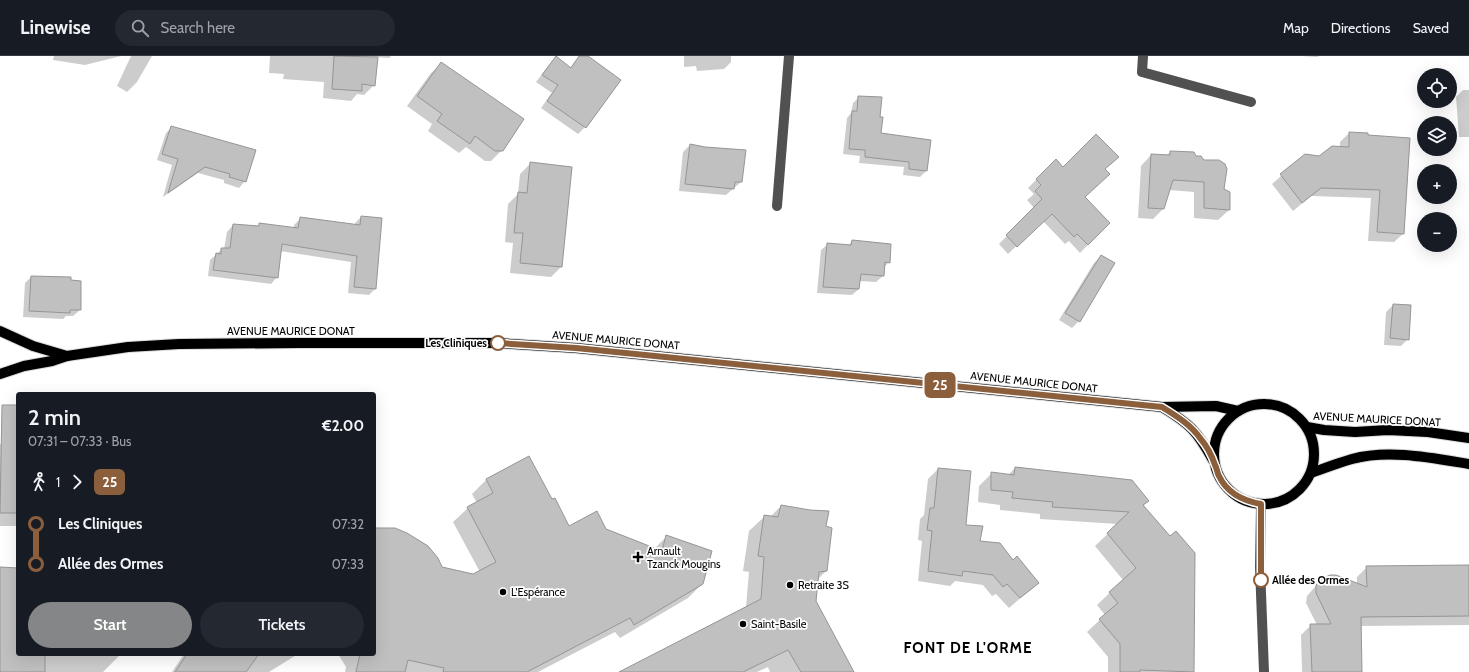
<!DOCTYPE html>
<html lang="en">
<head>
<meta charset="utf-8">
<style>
  :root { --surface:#171b24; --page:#242831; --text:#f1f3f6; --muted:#9ea1a6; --line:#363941; --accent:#858687 }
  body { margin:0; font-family:Cabin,sans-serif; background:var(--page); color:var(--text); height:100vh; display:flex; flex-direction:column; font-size:15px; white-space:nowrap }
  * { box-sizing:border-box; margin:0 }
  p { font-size:13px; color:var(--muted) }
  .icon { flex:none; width:22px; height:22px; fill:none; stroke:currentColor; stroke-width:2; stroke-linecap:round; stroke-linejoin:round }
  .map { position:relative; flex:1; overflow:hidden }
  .side { position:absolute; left:16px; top:336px; width:360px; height:264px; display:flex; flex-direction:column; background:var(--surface); border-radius:4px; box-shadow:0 4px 16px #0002 }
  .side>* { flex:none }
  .badge { padding:0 8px; border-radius:6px; font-size:14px; line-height:26px }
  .buttons { position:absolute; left:1417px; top:12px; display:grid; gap:8px }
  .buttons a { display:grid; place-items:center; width:40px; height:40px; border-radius:50%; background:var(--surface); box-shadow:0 4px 16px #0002; font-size:20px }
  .map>.badge { position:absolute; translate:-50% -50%; box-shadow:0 0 0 2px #fff }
  .legs { display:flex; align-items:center; gap:6px; height:44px; padding:0 12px; font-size:13px }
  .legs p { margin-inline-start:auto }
  .summary { display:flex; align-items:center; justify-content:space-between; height:68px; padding:0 12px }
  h1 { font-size:22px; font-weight:600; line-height:30px }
  .cta { display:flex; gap:8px; margin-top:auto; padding:8px 12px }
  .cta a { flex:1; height:46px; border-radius:24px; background:var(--accent); color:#fff; font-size:16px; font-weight:600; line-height:46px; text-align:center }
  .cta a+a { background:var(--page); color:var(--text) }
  ul { padding:0 12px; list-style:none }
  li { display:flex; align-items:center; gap:14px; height:40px; font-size:15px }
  li i { display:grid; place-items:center; width:6px; height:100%; margin:0 5px; background:currentColor }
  li i::after { content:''; width:10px; height:10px; margin:-5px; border:3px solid; border-radius:50%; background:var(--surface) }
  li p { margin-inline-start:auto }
  li:first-child i { background:linear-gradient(#0000 50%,currentColor 0) }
  li:last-child i { background:linear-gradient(currentColor 50%,#0000 0) }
  header { display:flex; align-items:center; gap:24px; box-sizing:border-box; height:56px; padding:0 20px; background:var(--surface); border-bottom:1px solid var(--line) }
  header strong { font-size:19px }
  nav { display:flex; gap:22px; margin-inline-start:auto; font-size:14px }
  .search { width:280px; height:36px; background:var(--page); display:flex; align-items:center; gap:10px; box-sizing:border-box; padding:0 14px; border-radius:22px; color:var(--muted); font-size:15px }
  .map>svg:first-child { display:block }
  .shadow { fill:#0003 }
  .building { fill:#c0c0c0; stroke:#959595 }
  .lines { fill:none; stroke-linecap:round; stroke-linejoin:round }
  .major-casing { stroke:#dbdbdb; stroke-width:12 }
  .minor { stroke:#515151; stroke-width:10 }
  .major { stroke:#000; stroke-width:10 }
  .line-1-casing { stroke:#fff; stroke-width:9 }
  .line-1 { stroke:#8b5e3c; stroke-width:6 }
  .stop-1-dot { fill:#fff; stroke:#8b5e3c; stroke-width:2 }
  .poi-dot { fill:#000; stroke:#fff; stroke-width:1.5 }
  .labels { text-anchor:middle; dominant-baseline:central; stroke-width:3.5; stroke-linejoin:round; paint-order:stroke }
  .street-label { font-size:11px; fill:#000; stroke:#fff }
  .stop-label { font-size:11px; font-weight:bold; fill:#000; stroke:#fff; text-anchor:end }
  .poi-label { font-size:11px; fill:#000; stroke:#fff; text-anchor:start }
  .district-label { font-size:15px; font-weight:bold; letter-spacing:1px; fill:#000; stroke:#fff }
</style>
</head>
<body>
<header>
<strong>Linewise</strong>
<div class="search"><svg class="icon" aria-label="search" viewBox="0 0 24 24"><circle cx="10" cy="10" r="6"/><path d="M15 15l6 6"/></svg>Search here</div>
<nav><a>Map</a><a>Directions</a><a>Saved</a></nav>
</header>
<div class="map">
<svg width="1469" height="616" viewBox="0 0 1469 616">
  <rect width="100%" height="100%" fill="#fff"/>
  <g class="shadow">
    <polygon points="54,0 121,0 85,9 53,4"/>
    <polygon points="131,0 152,0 137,26 127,36 117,30"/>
    <polygon points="270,0 391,0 389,2 377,1 374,29 364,39 357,38 351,45 323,42 324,26 283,23 284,18 269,17"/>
    <polygon points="579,0 586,0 585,71 578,78 541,52 552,37 536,26 549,9 556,2 570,12"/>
    <polygon points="684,0 731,0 731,6 724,13 697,15 696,10 684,11"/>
    <polygon points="1301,0 1319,0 1317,1"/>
    <polygon points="442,7 502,94 491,105 485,105 466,91 459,97 428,75 432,68 407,50 431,17"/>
    <polygon points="1463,34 1469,34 1469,81 1459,81 1456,41"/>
    <polygon points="859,41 878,62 880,78 926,115 920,121 903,119 904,111 859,107 860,100 843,98 847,62 851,57 853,47"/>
    <polygon points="172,71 245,125 239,132 224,127 224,124 198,117 163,141 172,109 157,104 166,77"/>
    <polygon points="1349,77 1404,177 1394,186 1368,185 1371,142 1311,140 1293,155 1272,128 1305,99 1320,101 1340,91 1340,86"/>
    <polygon points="690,89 741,126 726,139 679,135 683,96"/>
    <polygon points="1170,96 1195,100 1203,105 1223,134 1229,154 1218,164 1194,162 1194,136 1169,134 1163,153 1153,163 1138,162 1141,110 1151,99 1166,100"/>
    <polygon points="1117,101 1104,114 1084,142 1109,167 1080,197 1069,185 1065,188 1043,165 1008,198 999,188 1034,152 1027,144 1034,138 1028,132 1056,104 1063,112"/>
    <polygon points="530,108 561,211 551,221 510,217 513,187 505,186 508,148 518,138 520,118"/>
    <polygon points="361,161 375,233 369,239 348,237 351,206 280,195 277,221 271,228 208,220 210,204 222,193 224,193 227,176 233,169 257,171 260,168 294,173 294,169 301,162 355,169 355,167"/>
    <polygon points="852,185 889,206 884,211 883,220 876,226 859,225 859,233 852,239 817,237 821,194 828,188 848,190"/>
    <polygon points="1101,200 1079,265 1072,272 1059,264 1094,207"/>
    <polygon points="31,221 80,254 73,260 66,260 63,263 23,261 25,227"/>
    <polygon points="1393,249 1408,283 1401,290 1384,289 1386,256"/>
    <polygon points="18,382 18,470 0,470 0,388"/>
    <polygon points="1015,412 1148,445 1143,450 1193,616 1108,616 1108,601 1087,576 1105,559 1097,549 1123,524 1095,490 1118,468 1040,463 1040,458 1000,454 1000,449 978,446 979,430 992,417 1008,419"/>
    <polygon points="938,413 965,470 979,486 1012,506 1038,527 1009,552 996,538 992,540 983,529 955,525 950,530 918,525 922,485 918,484 920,463 924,459 928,423"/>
    <polygon points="486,424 551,445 568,471 606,473 654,493 667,480 702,528 688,542 620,582 615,576 538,616 345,616 346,611 338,598 374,598 374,473 441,512 473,520 480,516 453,466 468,452 477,447 472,438"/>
    <polygon points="781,450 825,471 826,515 817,524 815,545 852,616 770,616 768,611 757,616 621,616 746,551 749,516 743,515 749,475 765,460 770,461"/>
    <polygon points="1469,510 1469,569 1360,570 1361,616 1302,616 1301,579 1311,569 1317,569 1306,547 1307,540 1322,523 1357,528 1357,521 1367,511"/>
    <polygon points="0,512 18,513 18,598 121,598 103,616 0,616"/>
    <polygon points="184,598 298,598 269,616 247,616 246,614 245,616 172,616"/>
  </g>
  <g class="building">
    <polygon points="334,0 378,1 375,30 362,28 362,35 332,33"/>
    <polygon points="556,0 571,12 579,0 588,0 621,24 586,72 547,45 558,29 542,19"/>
    <polygon points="441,6 524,63 503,95 495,95 475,80 470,88 437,65 442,58 417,40"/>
    <polygon points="858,40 882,41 880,61 883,61 881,77 931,84 927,115 909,113 909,106 865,101 865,94 849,93 852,55 857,55"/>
    <polygon points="171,70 256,94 246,126 229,121 230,118 205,111 168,137 178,103 162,98"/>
    <polygon points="1349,76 1368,77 1368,79 1410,82 1404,178 1377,176 1380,134 1321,132 1302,147 1280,118 1305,98 1319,100 1332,90 1349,91"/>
    <polygon points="1096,78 1119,101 1105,113 1110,118 1085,141 1110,167 1088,189 1077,178 1074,181 1052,158 1017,191 1006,179 1042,143 1035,135 1041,129 1036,123 1056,103 1063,111"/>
    <polygon points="690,88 705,91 746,94 742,126 735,126 734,133 685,128"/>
    <polygon points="1170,95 1194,96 1196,100 1201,100 1204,104 1219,104 1225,108 1227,113 1224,133 1230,136 1230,154 1204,152 1204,126 1173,124 1164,153 1148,152 1151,98 1170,99"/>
    <polygon points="530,106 572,111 562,211 520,207 523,177 514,177 518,136 527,137"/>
    <polygon points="361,160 382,162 376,233 354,231 357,200 282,188 278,222 213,214 216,197 221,198 221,192 230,192 233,168 259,170 259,167 298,172 300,161 360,169"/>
    <polygon points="852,184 891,188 890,207 885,206 884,220 861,218 859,233 823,231 827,187 851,189"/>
    <polygon points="1101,199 1115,207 1080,266 1065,257"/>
    <polygon points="31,220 71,221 71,224 81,225 81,254 70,254 70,257 29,255"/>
    <polygon points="1393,248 1411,249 1409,284 1390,282"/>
    <polygon points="2,349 18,349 18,457 0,457"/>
    <polygon points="529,400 552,443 555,442 569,470 597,455 606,473 662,495 666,479 712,495 703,528 634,569 630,562 527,616 443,616 444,612 408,604 405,616 356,616 360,598 374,598 374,472 395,472 407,477 428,490 438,502 442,511 473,518 496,506 467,451 493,437 486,423"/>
    <polygon points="1015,411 1132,424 1149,445 1143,449 1170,480 1176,475 1195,497 1194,616 1140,614 1140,616 1120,616 1120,588 1099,563 1118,547 1109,536 1136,512 1107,477 1129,456 1052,451 1053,446 1012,442 1013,436 991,434 991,416 1014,419"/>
    <polygon points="938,412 971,415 966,469 983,470 980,485 1000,487 1013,504 1017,500 1039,527 1020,542 1007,528 1003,531 993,519 963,515 962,520 928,515 932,475 927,474 930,452 934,452"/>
    <polygon points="781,449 810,454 829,455 826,470 832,472 827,515 819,516 816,545 854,616 801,616 788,594 743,616 619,616 761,543 764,501 758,500 764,459 778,461"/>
    <polygon points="1469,509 1469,560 1361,561 1362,616 1312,616 1310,568 1331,568 1316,537 1316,529 1321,523 1330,519 1336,519 1367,531 1366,510"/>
    <polygon points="0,511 18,512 18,598 45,598 45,616 0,616"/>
    <polygon points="187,598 259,598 246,616 175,616"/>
  </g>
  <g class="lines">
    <defs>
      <g id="major">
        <polyline points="0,275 33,290 67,300"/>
        <polyline points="0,318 24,310 52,305 67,300 128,291 179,288 299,287 498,287 576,292 1162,351 1216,350 1238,355"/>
        <circle cx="1264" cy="398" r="50"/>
        <path d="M1162,351c28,17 35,24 51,53"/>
        <polyline points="1307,371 1324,374 1355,376 1388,374 1428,376 1469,382"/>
        <path d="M1311,417c14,-5 27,-10 41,-14 37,-10 80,-1 117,5"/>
      </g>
    </defs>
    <use href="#major" class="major-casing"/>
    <g class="minor">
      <polyline points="1143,0 1142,16 1251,46"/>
      <polyline points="777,150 789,0"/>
      <polyline points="1261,449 1260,511 1264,616"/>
    </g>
    <use href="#major" class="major"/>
  </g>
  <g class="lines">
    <defs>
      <path id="line-1" d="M498,287l78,5 586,59c14,9 28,17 38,31 6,7 12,18 15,27 2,3 2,8 4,11 8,17 25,25 42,28v76"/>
    </defs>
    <use href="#line-1" class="line-1-casing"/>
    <use href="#line-1" class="line-1"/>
  </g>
  <g class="stop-1-dot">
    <circle cx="498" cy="287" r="7"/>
    <circle cx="1261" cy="524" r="7"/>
  </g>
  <g class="poi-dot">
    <path d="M636 495h4v4h4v4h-4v4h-4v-4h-4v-4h4z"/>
    <circle cx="790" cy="529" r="4"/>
    <circle cx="503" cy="536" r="4"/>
    <circle cx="743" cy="568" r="4"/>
  </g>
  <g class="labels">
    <g class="street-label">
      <text x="291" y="275">AVENUE MAURICE DONAT</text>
      <text transform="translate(616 284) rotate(5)">AVENUE MAURICE DONAT</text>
      <text transform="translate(1034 326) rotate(6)">AVENUE MAURICE DONAT</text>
      <text transform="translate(1377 363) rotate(3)">AVENUE MAURICE DONAT</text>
    </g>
    <g class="stop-label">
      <text x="487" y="287">Les Cliniques</text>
      <text x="1272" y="524" text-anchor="start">Allée des Ormes</text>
    </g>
    <g class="poi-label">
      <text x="647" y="495">Arnault<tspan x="647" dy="13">Tzanck Mougins</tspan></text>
      <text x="798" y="529">Retraite 3S</text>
      <text x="511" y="536">L'Espérance</text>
      <text x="751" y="568">Saint-Basile</text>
    </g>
    <g class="district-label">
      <text x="968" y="592">FONT DE L'ORME</text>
    </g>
  </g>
</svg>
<div class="buttons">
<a><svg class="icon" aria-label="locate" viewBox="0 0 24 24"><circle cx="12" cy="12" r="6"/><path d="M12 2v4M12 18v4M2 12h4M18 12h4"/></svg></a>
<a><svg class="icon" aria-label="layers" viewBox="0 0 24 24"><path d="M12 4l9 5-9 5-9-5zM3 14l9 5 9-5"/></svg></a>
<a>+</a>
<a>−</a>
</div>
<b class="badge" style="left:940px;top:329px;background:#8b5e3c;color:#fff">25</b>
<section class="side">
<div class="summary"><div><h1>2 min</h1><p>07:31 – 07:33 · Bus</p></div><b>€2.00</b></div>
<div class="legs"><svg class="icon" aria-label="walk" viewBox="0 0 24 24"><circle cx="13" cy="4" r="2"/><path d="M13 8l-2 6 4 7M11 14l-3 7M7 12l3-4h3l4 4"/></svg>1<svg class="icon" aria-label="forward" viewBox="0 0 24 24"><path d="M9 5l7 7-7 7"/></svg><b class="badge" style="background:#8b5e3c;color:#fff">25</b></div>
<ul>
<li><i style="color:#8b5e3c"></i><b>Les Cliniques</b><p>07:32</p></li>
<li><i style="color:#8b5e3c"></i><b>Allée des Ormes</b><p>07:33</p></li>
</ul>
<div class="cta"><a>Start</a><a>Tickets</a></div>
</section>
</div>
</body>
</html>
